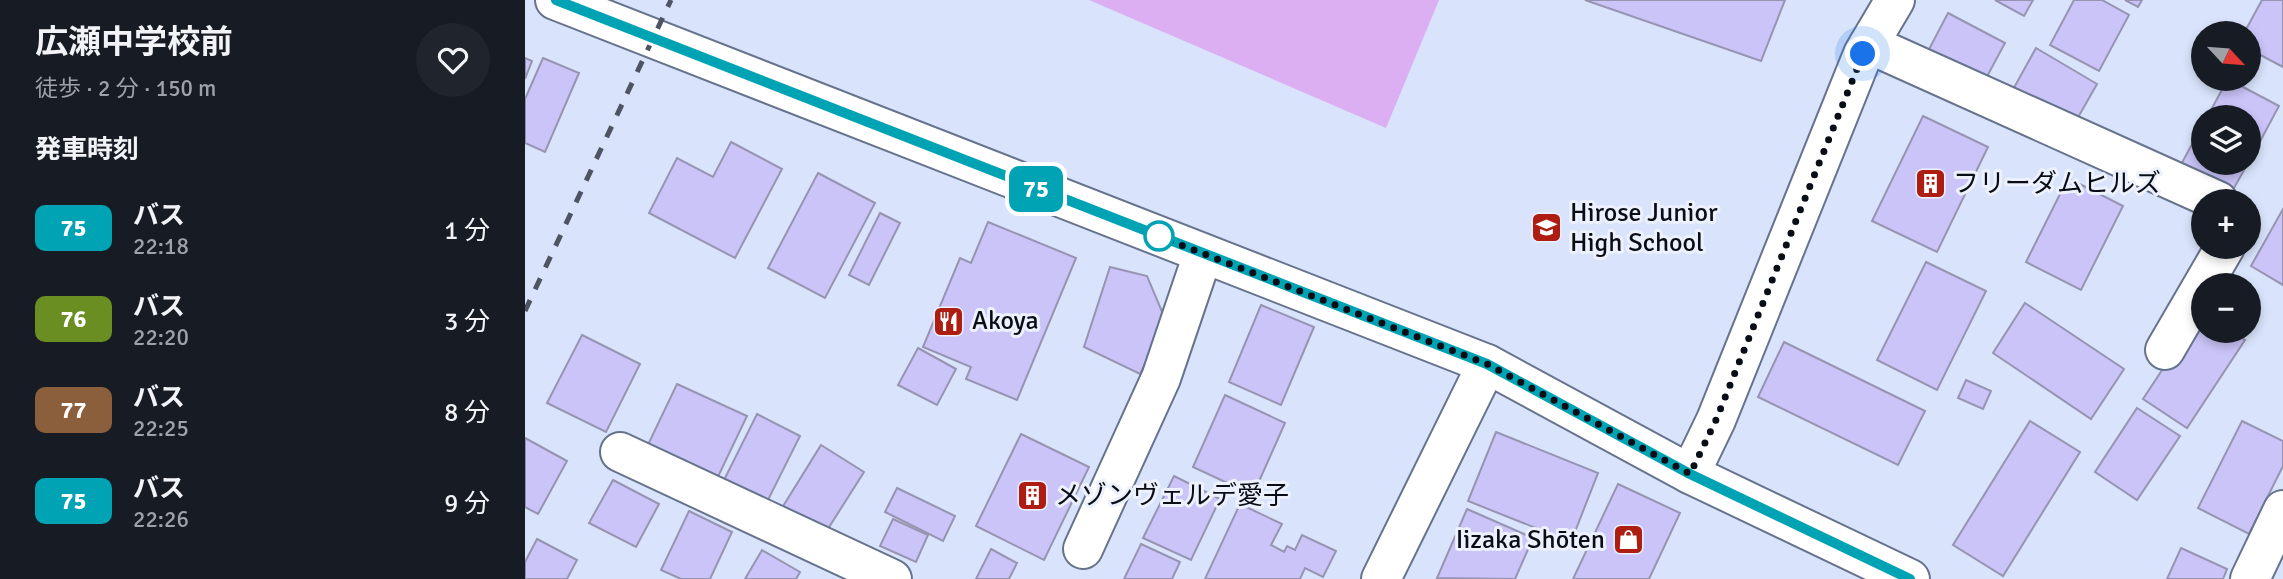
<!DOCTYPE html>
<html lang="ja">
<head>
<meta charset="utf-8">
<style>
  :root { --surface:#171b24; --page:#20242c; --text:#f1f3f6; --muted:#9ea1a6 }
  body { margin:0; font-family:Signika,"Noto Sans JP",sans-serif; background:var(--page); color:var(--text); height:100vh; display:flex; flex-direction:column; font-size:26px; white-space:nowrap }
  * { box-sizing:border-box; margin:0 }
  p { font-size:23px; color:var(--muted) }
  .icon { flex:none; width:38px; height:38px; fill:none; stroke:currentColor; stroke-width:2; stroke-linecap:round; stroke-linejoin:round }
  .map { position:relative; flex:1; overflow:hidden }
  .panel { display:flex; flex-direction:column; background:var(--surface); width:525px }
  .panel>* { flex:none }
  .badge { padding:0 14px; border-radius:10px; font-size:24px; line-height:46px }
  .needle { width:46px; rotate:116deg }
  .controls { position:absolute; left:1666px; top:21px; display:grid; gap:14px }
  .controls a { display:grid; place-items:center; width:70px; height:70px; border-radius:50%; background:var(--surface); box-shadow:0 4px 10px #0003; font-size:35px }
  .you { position:absolute; width:35px; height:35px; margin:-18px; border:5px solid #fff; border-radius:50%; background:#1a73e8; box-shadow:0 0 0 10px #1a73e833 }
  .map>.badge { position:absolute; translate:-50% -50%; box-shadow:0 0 0 4px #fff }
  h2 { padding:0 35px; font-size:26px; line-height:63px }
  .round { display:grid; place-items:center; flex:none; width:74px; height:74px; border-radius:37px; background:var(--page) }
  .overview { display:flex; align-items:center; justify-content:space-between; height:119px; padding:0 35px }
  h1 { font-size:33px; font-weight:700; line-height:52px }
  ul { padding:0; list-style:none }
  li { display:flex; align-items:center; gap:21px; height:91px; padding:0 35px }
  li div { flex:1 }
  li b { display:block; font-size:26px }
  li em { font-style:normal }
  li .badge { min-width:77px; font-weight:700; text-align:center }
  main { display:flex; flex:1; min-height:0 }
  .map>svg:first-child { display:block }
  .green { fill:#dcaef2 }
  .building { fill:#cac4f9; stroke:#9694b1; stroke-width:2 }
  .lines { fill:none; stroke-linecap:round; stroke-linejoin:round }
  .minor-casing { stroke:#66738c; stroke-width:42 }
  .minor { stroke:#fff; stroke-width:38 }
  .rail { stroke:#4e5462; stroke-width:5; stroke-dasharray:12 12; stroke-linecap:butt }
  .line-casing { stroke:#fff; stroke-width:16 }
  .line { stroke:#00a3b4; stroke-width:10 }
  .walk { stroke:#090d16; stroke-width:7; stroke-dasharray:0 12.6 }
  .stop-dot { fill:#fff; stroke:#00a3b4; stroke-width:3.5 }
  .labels { text-anchor:middle; dominant-baseline:central; stroke-width:6; stroke-linejoin:round; paint-order:stroke }
  .poi-label { font-size:26px; fill:#090d16; stroke:#ecf1fd; text-anchor:start }
</style>
</head>
<body>
<main>
<section class="panel">
<div class="overview"><div><h1>広瀬中学校前</h1><p>徒歩 · 2 分 · 150 m</p></div><a class="round"><svg class="icon" aria-label="heart" viewBox="0 0 24 24"><path d="M12 20l-8-8c-3-5 5-10 8-4 3-6 11-1 8 4z"/></svg></a></div>
<h2>発車時刻</h2>
<ul>
<li><span class="badge" style="background:#00a3b4;color:#fff">75</span><div><b>バス</b><p>22:18</p></div><em>1 分</em></li>
<li><span class="badge" style="background:#6b8e23;color:#fff">76</span><div><b>バス</b><p>22:20</p></div><em>3 分</em></li>
<li><span class="badge" style="background:#8b5e3c;color:#fff">77</span><div><b>バス</b><p>22:25</p></div><em>8 分</em></li>
<li><span class="badge" style="background:#00a3b4;color:#fff">75</span><div><b>バス</b><p>22:26</p></div><em>9 分</em></li>
</ul>
</section>
<div class="map">
<svg width="1758" height="579" viewBox="0 0 1758 579">
  <rect width="100%" height="100%" fill="#d9e4fc"/>
  <polygon class="green" points="564,0 914,0 861,128"/>
  <g class="building">
    <polygon points="1060,0 1260,0 1236,61"/>
    <polygon points="1470,0 1508,0 1499,16"/>
    <polygon points="1549,0 1577,0 1604,15 1574,71 1525,45"/>
    <polygon points="1600,0 1617,0 1613,7"/>
    <polygon points="1737,0 1758,0 1758,67 1724,49 1724,33 1719,33"/>
    <polygon points="1423,13 1480,43 1458,84 1401,55"/>
    <polygon points="1511,48 1572,84 1547,128 1486,93"/>
    <polygon points="0,58 7,61 0,79"/>
    <polygon points="18,58 54,73 20,152 0,143 0,99"/>
    <polygon points="1703,79 1754,106 1724,162 1724,117 1682,117"/>
    <polygon points="1398,116 1463,147 1412,252 1347,221"/>
    <polygon points="1678,124 1678,163 1723,163 1704,197 1653,170"/>
    <polygon points="206,142 257,169 210,258 124,213 152,158 188,177"/>
    <polygon points="293,173 350,203 300,298 243,268"/>
    <polygon points="1543,178 1598,206 1556,290 1501,262"/>
    <polygon points="1758,209 1758,285 1726,266"/>
    <polygon points="355,213 375,223 344,285 324,275"/>
    <polygon points="463,222 551,258 492,400 441,379 446,367 398,347 435,258 446,263"/>
    <polygon points="1401,262 1461,291 1412,390 1352,360"/>
    <polygon points="585,267 622,276 641,321 615,374 559,347"/>
    <polygon points="1500,303 1599,369 1566,419 1468,353"/>
    <polygon points="736,305 789,327 756,405 704,382"/>
    <polygon points="1676,311 1678,313 1678,331 1706,331 1720,340 1662,428 1618,399"/>
    <polygon points="57,335 115,364 81,432 22,403"/>
    <polygon points="1259,342 1400,411 1373,465 1233,397"/>
    <polygon points="393,348 431,369 412,405 373,385"/>
    <polygon points="1441,380 1466,391 1458,409 1433,398"/>
    <polygon points="152,384 222,416 189,485 119,453"/>
    <polygon points="700,395 760,423 728,495 668,467"/>
    <polygon points="1612,408 1655,436 1612,500 1570,472"/>
    <polygon points="232,414 275,436 242,502 199,480"/>
    <polygon points="1505,421 1555,452 1478,576 1428,545"/>
    <polygon points="1717,421 1758,441 1758,466 1724,534 1673,508"/>
    <polygon points="971,432 1073,473 1046,542 943,501"/>
    <polygon points="496,434 564,467 519,560 451,526"/>
    <polygon points="0,438 42,461 13,514 0,507"/>
    <polygon points="296,445 339,472 294,543 252,516"/>
    <polygon points="649,476 695,499 666,560 618,538"/>
    <polygon points="88,480 134,504 111,547 64,523"/>
    <polygon points="1093,484 1155,513 1124,579 1048,579"/>
    <polygon points="372,488 430,516 418,541 360,512"/>
    <polygon points="715,504 757,524 746,545 759,552 762,546 770,550 777,535 811,551 798,577 780,568 775,579 680,579"/>
    <polygon points="942,509 1008,538 990,579 912,578"/>
    <polygon points="164,511 207,532 185,579 156,579 136,570"/>
    <polygon points="368,519 403,535 391,562 355,546"/>
    <polygon points="12,539 52,560 42,579 0,579 0,562"/>
    <polygon points="616,544 655,562 647,579 599,579"/>
    <polygon points="1656,548 1702,569 1698,579 1642,579"/>
    <polygon points="466,549 492,563 484,579 451,579"/>
    <polygon points="237,550 275,572 271,579 220,579"/>
  </g>
  <g class="lines">
    <defs>
      <g id="minor">
        <polyline points="30,0 962,364 1165,474 1385,579"/>
        <polyline points="1344,44 1693,201"/>
        <polyline points="1640,350 1700,247"/>
        <polyline points="95,452 367,579"/>
        <polyline points="1165,474 1191,420 1338,54 1370,0"/>
        <polyline points="558,549 636,378 678,254"/>
        <polyline points="856,579 962,364"/>
        <polyline points="1725,579 1758,510"/>
      </g>
    </defs>
    <use href="#minor" class="minor-casing"/>
    <use href="#minor" class="minor"/>
    <polyline class="rail" points="0,311 146,0"/>
  </g>
  <g class="lines">
    <defs>
      <polyline id="line" points="31,0 962,364 1165,474 1385,579"/>
    </defs>
    <use href="#line" class="line-casing"/>
    <use href="#line" class="line"/>
    <polyline class="walk" points="634,236 628,234 962,364 1165,474 1191,420 1338,54"/>
  </g>
  <defs>
    <symbol id="building-square" viewBox="-11 -11 22 22"><rect x="-9" y="-9" width="18" height="18" rx="4" fill="#ad1d12" stroke="#ecf1fd"/><path d="M-4-6H4V6H1V3H-1V6H-4ZM-2.5-4.3h1.7v1.8h-1.7ZM.8-4.3h1.7v1.8H.8ZM-2.5-1h1.7V.8h-1.7ZM.8-1h1.7V.8H.8Z" fill="#fff"/></symbol>
    <symbol id="school-square" viewBox="-11 -11 22 22"><rect x="-9" y="-9" width="18" height="18" rx="4" fill="#ad1d12" stroke="#ecf1fd"/><path d="M0-5L7-2L0 1L-7-2ZM-4 1L0 2.5L4 1V4Q0 6-4 4Z" fill="#fff"/></symbol>
    <symbol id="restaurant-square" viewBox="-11 -11 22 22"><rect x="-9" y="-9" width="18" height="18" rx="4" fill="#ad1d12" stroke="#ecf1fd"/><path d="M-5-6h1v4h1v-4h1v4h1v-4h1v5L-1.5 .5V6h-2V.5L-5-1ZM5-6V6H3V1.5H1.5Q1.5-4 5-6Z" fill="#fff"/></symbol>
    <symbol id="shop-square" viewBox="-11 -11 22 22"><rect x="-9" y="-9" width="18" height="18" rx="4" fill="#ad1d12" stroke="#ecf1fd"/><path d="M-5-2.5h2.3a2.7 3.5 0 0 1 5.4 0H5L5.5 6h-11ZM-1.5-2.5h3a1.5 2.3 0 0 0-3 0Z" fill="#fff"/></symbol>
  </defs>
  <g fill-rule="evenodd">
    <use href="#building-square" x="1388" y="166" width="35" height="35"/>
    <use href="#school-square" x="1004" y="210" width="35" height="35"/>
    <use href="#restaurant-square" x="406" y="304" width="35" height="35"/>
    <use href="#building-square" x="490" y="478" width="35" height="35"/>
    <use href="#shop-square" x="1086" y="522" width="35" height="35"/>
  </g>
  <circle class="stop-dot" cx="634" cy="236" r="14"/>
  <g class="labels">
    <g class="poi-label">
      <text x="1428" y="184">フリーダムヒルズ</text>
      <text x="1045" y="213">Hirose Junior<tspan x="1045" dy="30">High School</tspan></text>
      <text x="447" y="321">Akoya</text>
      <text x="530" y="496">メゾンヴェルデ愛子</text>
      <text x="1080" y="540" text-anchor="end">Iizaka Shōten</text>
    </g>
  </g>
</svg>
<div class="controls">
<a><svg class="needle" viewBox="-14 -14 28 28"><path d="M0-13l5 13h-10z" fill="#e53935"/><path d="M0 13l5-13h-10z" fill="#9ea1a6"/></svg></a>
<a><svg class="icon" aria-label="layers" viewBox="0 0 24 24"><path d="M12 4l9 5-9 5-9-5zM3 14l9 5 9-5"/></svg></a>
<a>+</a>
<a>−</a>
</div>
<div class="you" style="left:1338px;top:54px"></div>
<b class="badge" style="left:511px;top:189px;background:#00a3b4;color:#fff">75</b>
</div>
</main>
</body>
</html>
